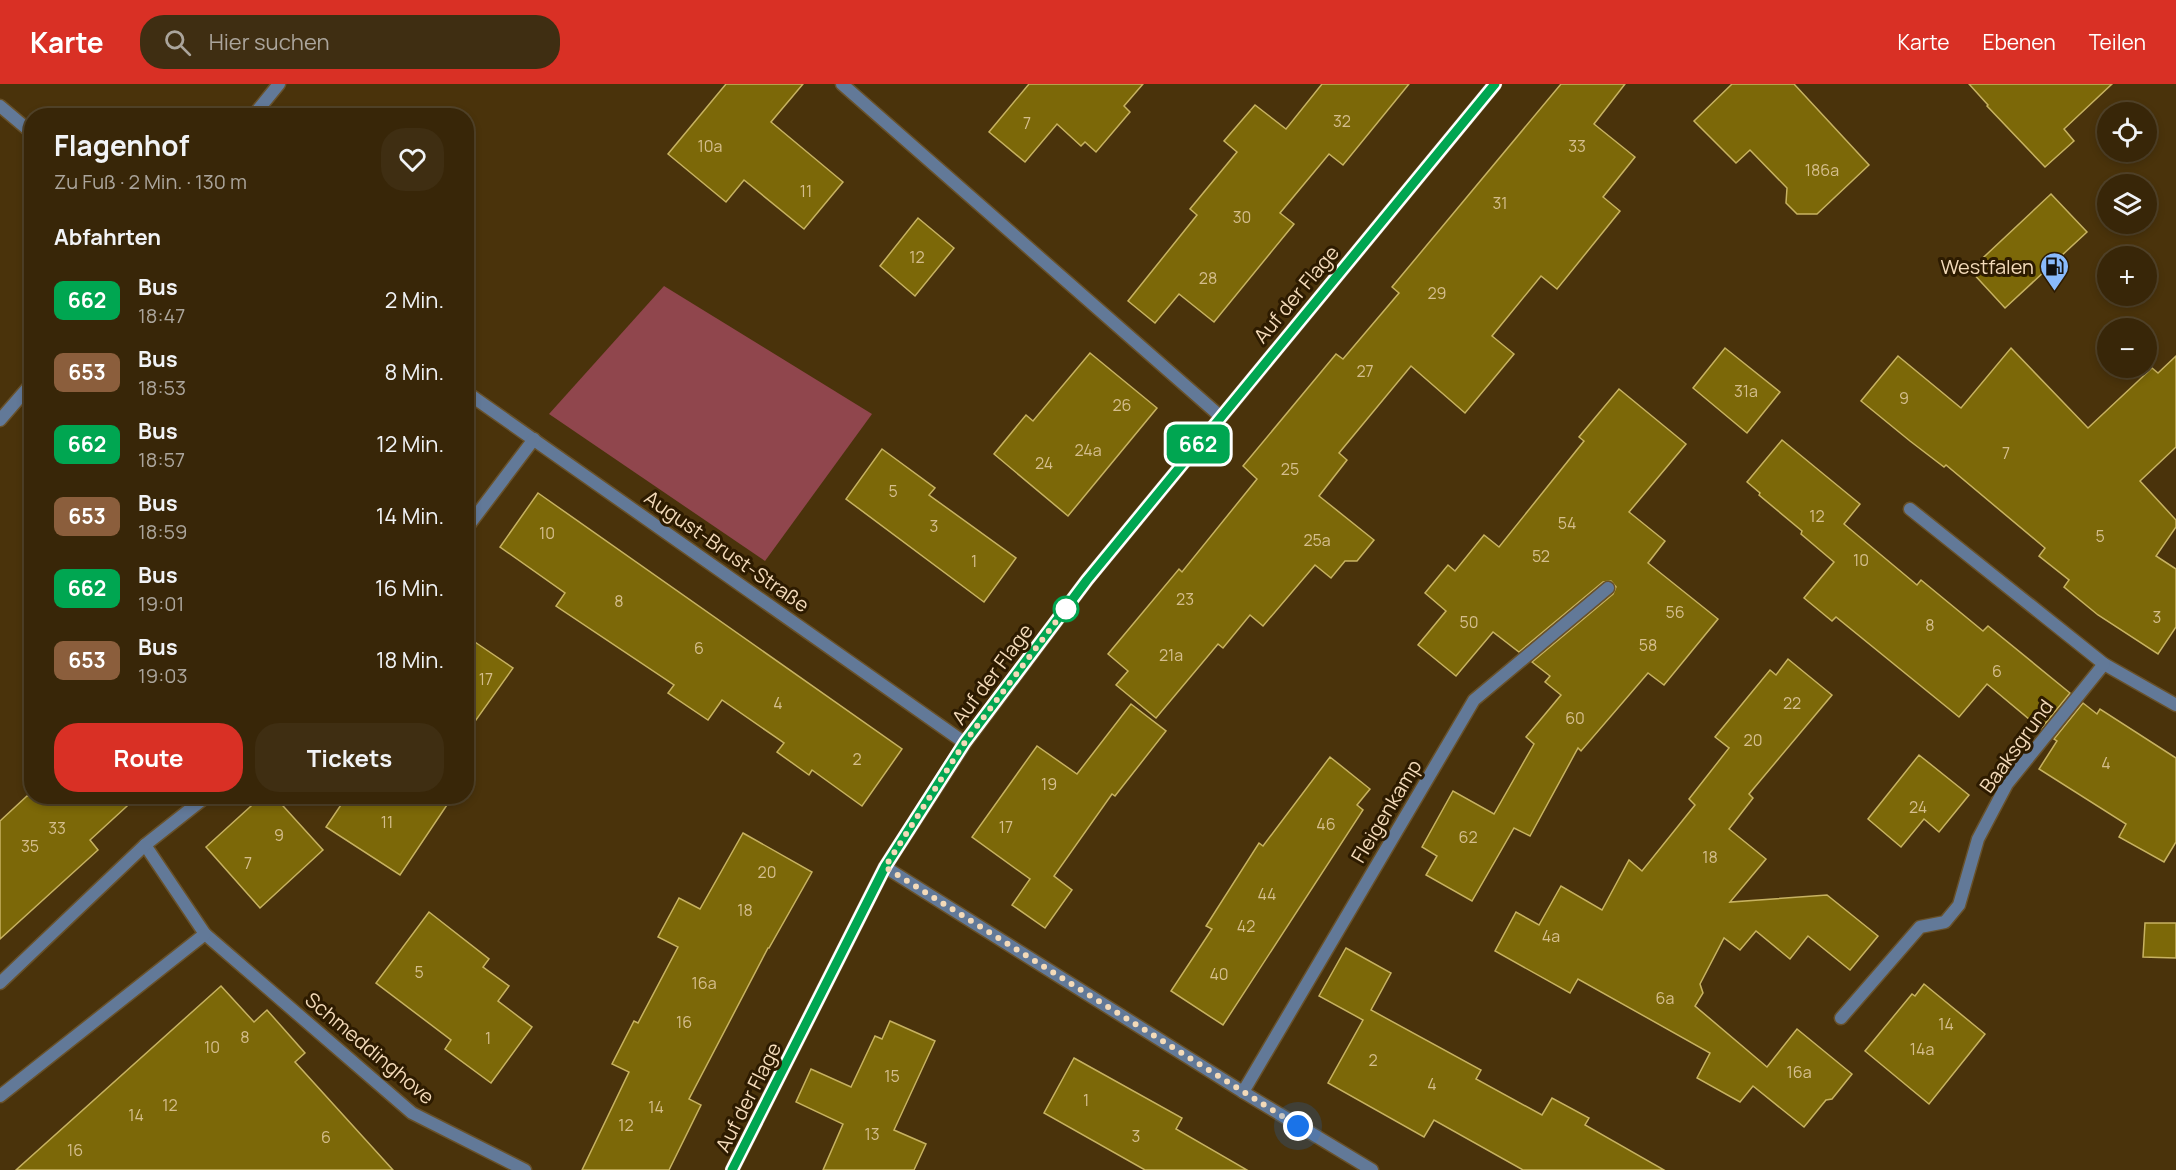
<!DOCTYPE html>
<html lang="de">
<head>
<meta charset="utf-8">
<style>
  :root { --surface:#382608; --page:#3f2e12; --text:#f1f3f6; --muted:#aba59c; --line:#524329; --accent:#d93025 }
  body { margin:0; font-family:Manrope,sans-serif; background:var(--page); color:var(--text); height:100vh; display:flex; flex-direction:column; font-size:22px; white-space:nowrap }
  * { box-sizing:border-box; margin:0 }
  p { font-size:20px; color:var(--muted) }
  .icon { flex:none; width:33px; height:33px; fill:none; stroke:currentColor; stroke-width:2; stroke-linecap:round; stroke-linejoin:round }
  .map { position:relative; flex:1; overflow:hidden }
  .sheet { position:absolute; left:24px; top:24px; width:450px; height:696px; display:flex; flex-direction:column; background:var(--surface); border-radius:24px; box-shadow:0 3px 9px #0003,0 0 0 2px var(--line) }
  .sheet>* { flex:none }
  .badge { padding:0 12px; border-radius:9px; font-size:21px; line-height:39px }
  .fabs { position:absolute; left:2097px; top:18px; display:grid; gap:12px }
  .fabs a { display:grid; place-items:center; width:60px; height:60px; border-radius:50%; background:var(--surface); box-shadow:0 3px 9px #0003,0 0 0 2px var(--line); font-size:30px }
  .you { position:absolute; width:30px; height:30px; margin:-15px; border:4px solid #fff; border-radius:50%; background:#1a73e8; box-shadow:0 0 0 9px #1a73e833 }
  .map>.badge { position:absolute; translate:-50% -50%; box-shadow:0 0 0 3px #fff }
  h2 { padding:0 30px; font-size:22px; line-height:54px }
  .round { display:grid; place-items:center; flex:none; width:63px; height:63px; border-radius:24px; background:var(--page) }
  .overview { display:flex; align-items:center; justify-content:space-between; height:102px; padding:0 30px }
  h1 { font-size:28px; font-weight:700; line-height:45px }
  .action { display:flex; gap:12px; margin-top:auto; padding:12px 30px }
  .action a { flex:1; height:69px; border-radius:24px; background:var(--accent); color:#fff; font-size:24px; font-weight:700; line-height:69px; text-align:center }
  .action a+a { background:var(--page); color:var(--text) }
  ul { padding:0; list-style:none }
  li { display:flex; align-items:center; gap:18px; height:72px; padding:0 30px }
  li div { flex:1 }
  li b { display:block; font-size:22px }
  li em { font-style:normal }
  li .badge { min-width:66px; font-weight:700; text-align:center }
  header { display:flex; align-items:center; gap:36px; box-sizing:border-box; height:84px; padding:0 30px; background:var(--accent); color:#fff }
  header strong { font-size:28px }
  nav { display:flex; gap:33px; margin-inline-start:auto; font-size:21px }
  .search { width:420px; height:54px; background:var(--page); display:flex; align-items:center; gap:15px; box-sizing:border-box; padding:0 21px; border-radius:24px; color:var(--muted); font-size:22px }
  .map>svg:first-child { display:block }
  .green { fill:#90464d }
  .building { fill:#7c6808; stroke:#c7b261; stroke-width:1.5 }
  .lines { fill:none; stroke-linecap:round; stroke-linejoin:round }
  .minor-casing { stroke:#68512a; stroke-width:15 }
  .minor { stroke:#627998; stroke-width:12 }
  .line-casing { stroke:#fff; stroke-width:14 }
  .line { stroke:#00a651; stroke-width:9 }
  .walk { stroke:#f3dab9; stroke-width:6; stroke-dasharray:0 10.8 }
  .stop-dot { fill:#fff; stroke:#00a651; stroke-width:3 }
  .labels { text-anchor:middle; dominant-baseline:central; stroke-width:6; stroke-linejoin:round; paint-order:stroke }
  .number-label { font-size:16px; fill:#d5be8d }
  .poi-label { font-size:20px; fill:#f3dab9; stroke:#2d1b00; text-anchor:end }
  .street-label { font-size:20px; fill:#f3dab9; stroke:#2d1b00 }
</style>
</head>
<body>
<header>
<strong>Karte</strong>
<div class="search"><svg class="icon" aria-label="search" viewBox="0 0 24 24"><circle cx="10" cy="10" r="6"/><path d="M15 15l6 6"/></svg>Hier suchen</div>
<nav><a>Karte</a><a>Ebenen</a><a>Teilen</a></nav>
</header>
<div class="map">
<svg width="2176" height="1086" viewBox="0 0 2176 1086">
  <rect width="100%" height="100%" fill="#4a330b"/>
  <polygon class="green" points="664,202 872,330 765,477 549,330"/>
  <g class="building">
    <polygon points="726,0 803,0 771,38 843,98 804,145 744,96 726,118 668,70"/>
    <polygon points="1029,0 1143,0 1124,22 1130,28 1096,68 1085,58 1081,62 1057,40 1025,78 989,48"/>
    <polygon points="1322,0 1409,0 1343,81 1329,70 1280,129 1294,140 1214,238 1179,210 1155,239 1128,217 1197,131 1190,125 1237,68 1224,57 1255,21 1286,45"/>
    <polygon points="1561,0 1625,0 1594,40 1635,73 1603,113 1620,127 1557,205 1541,192 1492,252 1514,270 1465,329 1411,282 1339,369 1347,376 1319,412 1374,456 1357,477 1345,477 1331,494 1315,481 1263,542 1250,531 1223,564 1218,560 1156,634 1116,601 1128,587 1108,570 1179,485 1182,488 1257,395 1243,382 1336,270 1343,275 1399,209 1392,203"/>
    <polygon points="1732,0 1794,0 1869,81 1817,130 1797,130 1786,119 1787,104 1750,66 1736,79 1694,37"/>
    <polygon points="1969,0 2112,0 2064,45 2074,57 2045,83 1987,22 1988,21"/>
    <polygon points="2051,110 2087,148 2005,224 1970,186"/>
    <polygon points="918,134 954,164 915,212 880,182"/>
    <polygon points="1725,264 1780,308 1747,349 1693,304"/>
    <polygon points="2011,264 2088,344 2152,284 2158,289 2176,272 2176,363 2140,397 2176,436 2176,443 2156,472 2176,485 2176,543 2158,570 2098,531 2064,503 2069,496 2039,472 2045,464 1946,381 1944,383 1910,357 1861,317 1898,272 1961,324"/>
    <polygon points="1090,269 1157,324 1068,432 994,370 1026,331 1033,337"/>
    <polygon points="1619,305 1686,360 1629,428 1665,457 1648,479 1718,535 1664,601 1648,589 1581,667 1578,664 1530,752 1514,744 1472,817 1426,791 1437,772 1422,763 1453,707 1494,730 1534,660 1526,653 1561,611 1545,598 1550,592 1532,578 1613,510 1616,503 1611,497 1603,498 1519,568 1493,548 1456,592 1418,561 1446,527 1425,509 1448,481 1455,487 1484,451 1499,463 1584,357 1579,353"/>
    <polygon points="1782,356 1860,420 1844,440 1917,501 1921,496 1983,547 1988,542 2070,609 2041,645 1987,600 1959,633 1836,533 1832,537 1804,514 1834,478 1801,450 1802,447 1759,411 1760,409 1747,398"/>
    <polygon points="882,365 935,404 929,411 1016,474 984,518 846,415"/>
    <polygon points="538,409 902,665 862,722 812,686 809,691 777,668 784,659 722,616 708,636 668,609 674,601 556,522 565,509 500,463"/>
    <polygon points="466,552 513,584 466,650"/>
    <polygon points="1788,575 1832,611 1749,710 1753,714 1729,745 1766,775 1730,818 1827,811 1878,852 1850,886 1808,852 1790,875 1756,847 1740,866 1724,854 1700,900 1703,909 1695,922 1767,983 1797,945 1852,990 1832,1015 1826,1016 1804,1043 1753,1002 1740,1018 1697,994 1710,969 1578,895 1570,909 1495,867 1516,828 1539,841 1561,802 1602,826 1629,776 1642,787 1695,721 1689,715 1729,664 1715,653 1770,586 1776,591"/>
    <polygon points="2083,619 2097,630 2100,625 2176,674 2176,758 2164,778 2119,753 2126,740 2039,685 2057,657 2054,655"/>
    <polygon points="1131,620 1166,647 1115,712 1112,710 1054,792 1072,806 1045,844 1012,821 1030,795 972,753 1037,662 1077,690"/>
    <polygon points="1919,671 1969,711 1939,748 1924,735 1901,763 1868,735"/>
    <polygon points="1330,673 1370,705 1357,721 1363,726 1223,941 1171,907 1212,845 1206,842 1259,759 1263,762"/>
    <polygon points="27,712 138,712 90,756 98,766 0,855 0,737"/>
    <polygon points="262,712 274,712 323,766 260,824 206,763"/>
    <polygon points="347,712 453,712 400,791 326,743"/>
    <polygon points="743,749 812,788 769,864 768,864 689,1015 701,1021 669,1086 582,1086 629,988 612,980 634,937 638,939 678,863 658,853 679,814 700,825"/>
    <polygon points="429,828 489,875 483,883 509,902 498,917 532,943 491,999 445,965 451,956 376,899"/>
    <polygon points="2145,839 2176,839 2176,874 2143,873"/>
    <polygon points="1346,864 1391,889 1371,926 1481,986 1476,995 1542,1031 1552,1014 1589,1034 1585,1041 1664,1086 1523,1086 1434,1036 1424,1053 1328,999 1363,936 1319,912"/>
    <polygon points="1924,900 1985,950 1929,1020 1865,967 1912,910 1915,912"/>
    <polygon points="221,902 254,938 267,926 305,969 295,978 393,1086 16,1086"/>
    <polygon points="890,937 935,957 894,1046 926,1060 914,1086 823,1086 843,1040 796,1018 811,985 851,1003 875,952 882,955"/>
    <polygon points="1074,974 1182,1034 1176,1045 1247,1086 1145,1086 1044,1029"/>
  </g>
  <g class="lines">
    <defs>
      <g id="minor">
        <polyline points="842,0 1220,332"/>
        <polyline points="0,22 32,49"/>
        <polyline points="253,32 279,0"/>
        <polyline points="466,308 965,659"/>
        <polyline points="0,336 32,299"/>
        <polyline points="1910,425 2104,580 2176,621"/>
        <polyline points="466,445 534,355"/>
        <polyline points="145,761 205,850 412,1029 525,1086"/>
        <polyline points="885,783 1243,1008 1372,1086"/>
        <polyline points="0,899 145,761 207,712"/>
        <polyline points="1841,934 1920,843 1945,838 1959,821 1978,755 2007,700 2104,580"/>
        <polyline points="1243,1008 1474,616 1608,504"/>
        <polyline points="0,1012 205,850"/>
        <polyline points="732,1086 885,783 965,659 1087,496 1495,0"/>
      </g>
    </defs>
    <use href="#minor" class="minor-casing"/>
    <use href="#minor" class="minor"/>
  </g>
  <g class="lines">
    <defs>
      <polyline id="line" points="732,1086 885,783 965,658 1087,496 1495,0"/>
    </defs>
    <use href="#line" class="line-casing"/>
    <use href="#line" class="line"/>
    <polyline class="walk" points="1066,525 1067,523 965,658 885,783 1298,1042"/>
  </g>
  <defs>
    <symbol id="fuel-pin" viewBox="-11 -11 22 30"><path d="M0 17L-7.5 6A9.5 9.5 0 1 1 7.5 6Z" fill="#89bafc" stroke="#2d1b00"/><path d="M-5.5-6h7V0h2V4h1.3V-2.5L3-4.5l.8-.8L6-3V5H2.5V1h-1V6h-7ZM-4.2-4.7v3.2H.2V-4.7Z" fill="#111"/></symbol>
  </defs>
  <g fill-rule="evenodd">
    <use href="#fuel-pin" x="2038" y="166" width="33" height="45"/>
  </g>
  <circle class="stop-dot" cx="1066" cy="525" r="12"/>
  <g class="labels">
    <g class="number-label">
      <text x="1342" y="37">32</text>
      <text x="1027" y="39">7</text>
      <text x="710" y="62">10a</text>
      <text x="1577" y="62">33</text>
      <text x="1822" y="86">186a</text>
      <text x="806" y="107">11</text>
      <text x="1500" y="119">31</text>
      <text x="1242" y="133">30</text>
      <text x="917" y="173">12</text>
      <text x="1208" y="194">28</text>
      <text x="1437" y="209">29</text>
      <text x="1365" y="287">27</text>
      <text x="1746" y="307">31a</text>
      <text x="1904" y="314">9</text>
      <text x="1122" y="321">26</text>
      <text x="1088" y="366">24a</text>
      <text x="2006" y="369">7</text>
      <text x="1044" y="379">24</text>
      <text x="1290" y="385">25</text>
      <text x="893" y="407">5</text>
      <text x="1817" y="432">12</text>
      <text x="1567" y="439">54</text>
      <text x="934" y="442">3</text>
      <text x="547" y="449">10</text>
      <text x="2100" y="452">5</text>
      <text x="1317" y="456">25a</text>
      <text x="1541" y="472">52</text>
      <text x="1861" y="476">10</text>
      <text x="974" y="477">1</text>
      <text x="1185" y="515">23</text>
      <text x="619" y="517">8</text>
      <text x="1675" y="528">56</text>
      <text x="2157" y="533">3</text>
      <text x="1469" y="538">50</text>
      <text x="1930" y="541">8</text>
      <text x="1648" y="561">58</text>
      <text x="699" y="564">6</text>
      <text x="1171" y="571">21a</text>
      <text x="1997" y="587">6</text>
      <text x="486" y="595">17</text>
      <text x="778" y="619">4</text>
      <text x="1792" y="619">22</text>
      <text x="1575" y="634">60</text>
      <text x="1753" y="656">20</text>
      <text x="857" y="675">2</text>
      <text x="2106" y="679">4</text>
      <text x="1049" y="700">19</text>
      <text x="1918" y="723">24</text>
      <text x="387" y="738">11</text>
      <text x="1326" y="740">46</text>
      <text x="1006" y="743">17</text>
      <text x="57" y="744">33</text>
      <text x="279" y="751">9</text>
      <text x="1468" y="753">62</text>
      <text x="30" y="762">35</text>
      <text x="1710" y="773">18</text>
      <text x="248" y="779">7</text>
      <text x="767" y="788">20</text>
      <text x="1267" y="810">44</text>
      <text x="745" y="826">18</text>
      <text x="1246" y="842">42</text>
      <text x="1551" y="852">4a</text>
      <text x="419" y="888">5</text>
      <text x="1219" y="890">40</text>
      <text x="704" y="899">16a</text>
      <text x="1665" y="914">6a</text>
      <text x="684" y="938">16</text>
      <text x="1946" y="940">14</text>
      <text x="245" y="953">8</text>
      <text x="488" y="954">1</text>
      <text x="212" y="963">10</text>
      <text x="1922" y="965">14a</text>
      <text x="1373" y="976">2</text>
      <text x="1799" y="988">16a</text>
      <text x="892" y="992">15</text>
      <text x="1432" y="1000">4</text>
      <text x="1086" y="1016">1</text>
      <text x="170" y="1021">12</text>
      <text x="656" y="1023">14</text>
      <text x="136" y="1031">14</text>
      <text x="626" y="1041">12</text>
      <text x="872" y="1050">13</text>
      <text x="1136" y="1052">3</text>
      <text x="326" y="1053">6</text>
      <text x="75" y="1066">16</text>
    </g>
    <g class="poi-label">
      <text x="2034" y="182">Westfalen</text>
    </g>
    <g class="street-label">
      <text transform="translate(1296 210) rotate(-50)">Auf der Flage</text>
      <text transform="translate(727 467) rotate(35)">August-Brust-Straße</text>
      <text transform="translate(992 590) rotate(-53)">Auf der Flage</text>
      <text transform="translate(2016 662) rotate(-54)">Baaksgrund</text>
      <text transform="translate(1386 727) rotate(-59)">Fleigenkamp</text>
      <text transform="translate(370 964) rotate(40)">Schmeddinghove</text>
      <text transform="translate(748 1013) rotate(-63)">Auf der Flage</text>
    </g>
  </g>
</svg>
<div class="fabs">
<a><svg class="icon" aria-label="locate" viewBox="0 0 24 24"><circle cx="12" cy="12" r="6"/><path d="M12 2v4M12 18v4M2 12h4M18 12h4"/></svg></a>
<a><svg class="icon" aria-label="layers" viewBox="0 0 24 24"><path d="M12 4l9 5-9 5-9-5zM3 14l9 5 9-5"/></svg></a>
<a>+</a>
<a>−</a>
</div>
<div class="you" style="left:1298px;top:1042px"></div>
<b class="badge" style="left:1198px;top:360px;background:#00a651;color:#fff">662</b>
<section class="sheet">
<div class="overview"><div><h1>Flagenhof</h1><p>Zu Fuß · 2 Min. · 130 m</p></div><a class="round"><svg class="icon" aria-label="heart" viewBox="0 0 24 24"><path d="M12 20l-8-8c-3-5 5-10 8-4 3-6 11-1 8 4z"/></svg></a></div>
<h2>Abfahrten</h2>
<ul>
<li><span class="badge" style="background:#00a651;color:#fff">662</span><div><b>Bus</b><p>18:47</p></div><em>2 Min.</em></li>
<li><span class="badge" style="background:#8b5e3c;color:#fff">653</span><div><b>Bus</b><p>18:53</p></div><em>8 Min.</em></li>
<li><span class="badge" style="background:#00a651;color:#fff">662</span><div><b>Bus</b><p>18:57</p></div><em>12 Min.</em></li>
<li><span class="badge" style="background:#8b5e3c;color:#fff">653</span><div><b>Bus</b><p>18:59</p></div><em>14 Min.</em></li>
<li><span class="badge" style="background:#00a651;color:#fff">662</span><div><b>Bus</b><p>19:01</p></div><em>16 Min.</em></li>
<li><span class="badge" style="background:#8b5e3c;color:#fff">653</span><div><b>Bus</b><p>19:03</p></div><em>18 Min.</em></li>
</ul>
<div class="action"><a>Route</a><a>Tickets</a></div>
</section>
</div>
</body>
</html>
